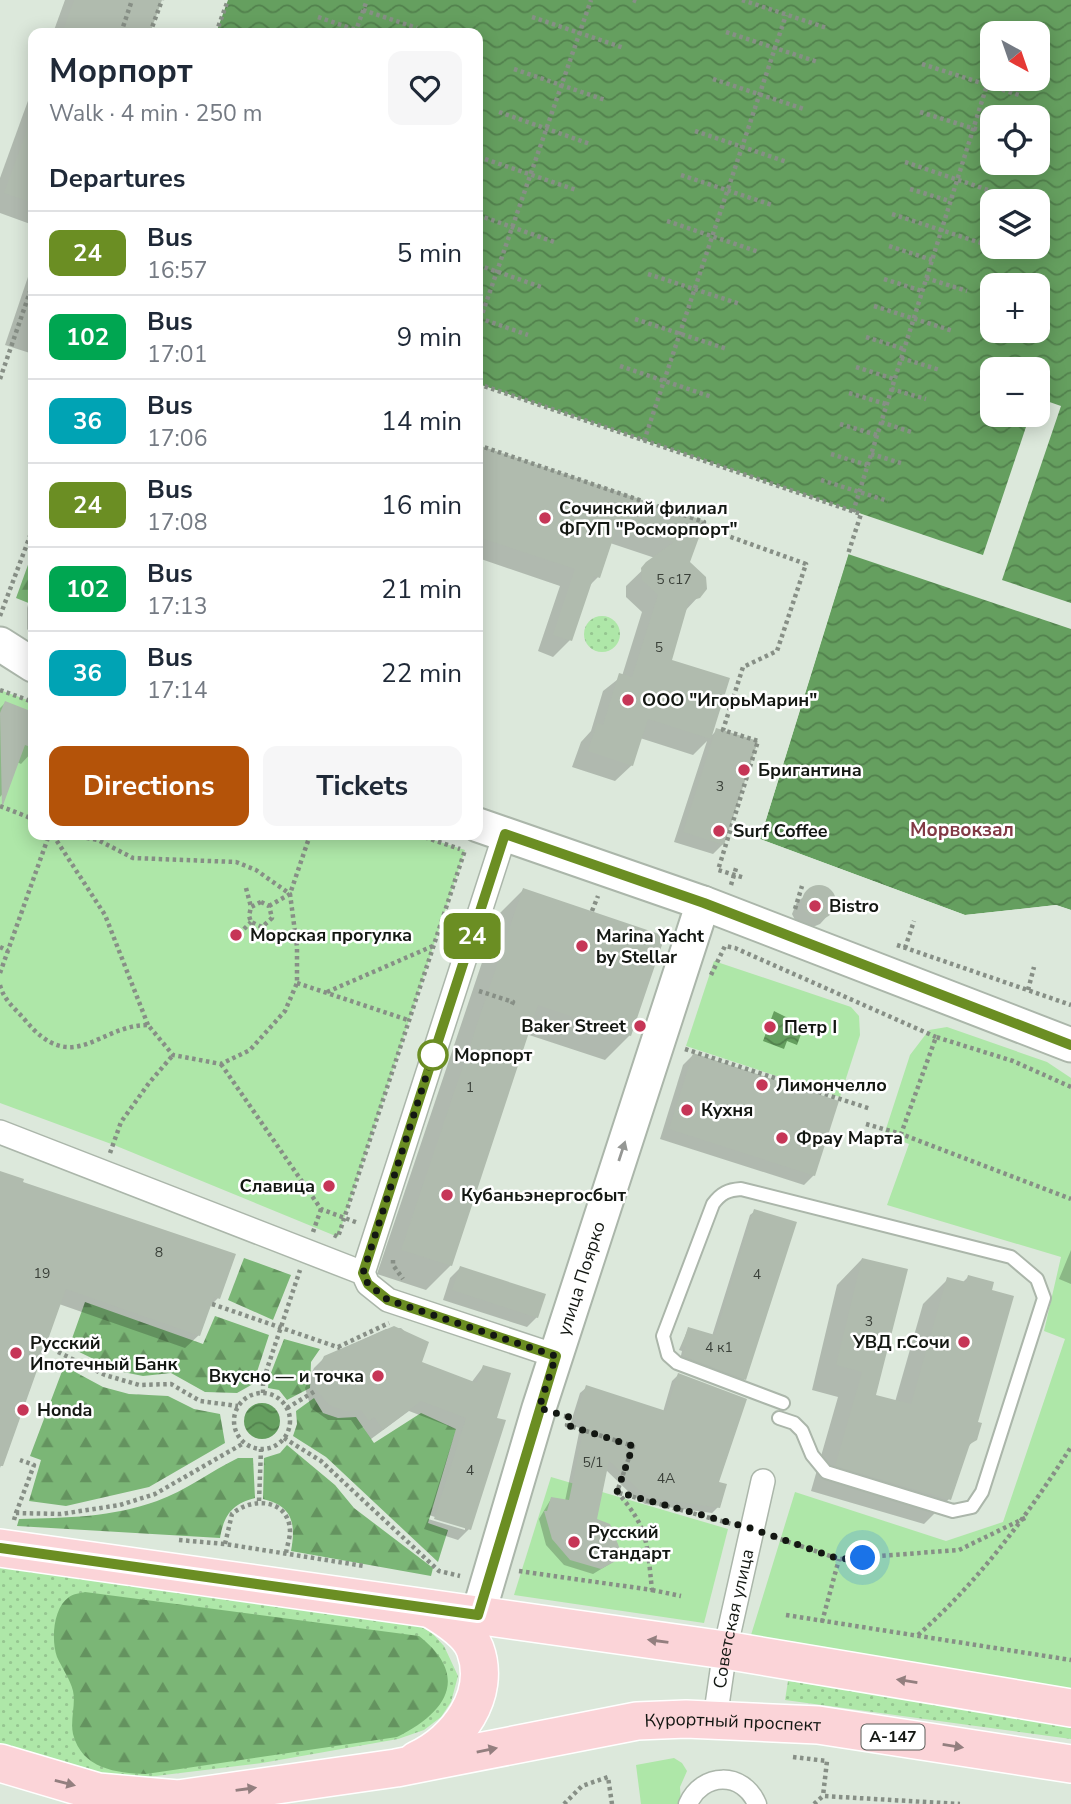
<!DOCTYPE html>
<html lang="en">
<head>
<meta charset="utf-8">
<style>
  :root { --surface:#fff; --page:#f6f6f7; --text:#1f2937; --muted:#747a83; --line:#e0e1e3; --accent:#b45309 }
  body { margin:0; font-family:"Nunito Sans",sans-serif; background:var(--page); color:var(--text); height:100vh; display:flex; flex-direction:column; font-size:26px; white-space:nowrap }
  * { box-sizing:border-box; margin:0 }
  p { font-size:23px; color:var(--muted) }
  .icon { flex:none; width:38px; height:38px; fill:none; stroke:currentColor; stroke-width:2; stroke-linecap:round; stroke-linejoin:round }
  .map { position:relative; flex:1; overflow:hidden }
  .side { position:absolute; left:28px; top:28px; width:455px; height:812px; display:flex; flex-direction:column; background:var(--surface); border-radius:14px; box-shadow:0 4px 18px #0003 }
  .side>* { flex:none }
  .badge { padding:0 14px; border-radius:10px; font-size:24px; line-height:46px }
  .needle { width:46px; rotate:140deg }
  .tools { position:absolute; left:980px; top:21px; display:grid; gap:14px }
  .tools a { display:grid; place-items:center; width:70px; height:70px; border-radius:14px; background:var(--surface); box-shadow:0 4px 18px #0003; font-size:35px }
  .you { position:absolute; width:35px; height:35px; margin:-18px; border:5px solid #fff; border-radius:50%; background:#1a73e8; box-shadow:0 0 0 10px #1a73e833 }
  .map>.badge { position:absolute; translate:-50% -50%; box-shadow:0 0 0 4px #fff }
  h2 { padding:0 21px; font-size:26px; line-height:63px }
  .round { display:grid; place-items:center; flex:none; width:74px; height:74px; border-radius:14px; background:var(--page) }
  .overview { display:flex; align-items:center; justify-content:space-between; height:119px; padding:0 21px }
  h1 { font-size:33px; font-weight:700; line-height:52px }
  .primary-button { display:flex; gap:14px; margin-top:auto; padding:14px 21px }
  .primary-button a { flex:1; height:80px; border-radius:14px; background:var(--accent); color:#fff; font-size:28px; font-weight:700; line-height:80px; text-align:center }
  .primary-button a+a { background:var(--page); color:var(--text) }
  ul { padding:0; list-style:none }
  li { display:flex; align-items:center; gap:21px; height:84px; padding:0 21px; border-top:2px solid var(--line) }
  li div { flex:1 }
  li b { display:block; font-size:26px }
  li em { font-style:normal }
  li .badge { min-width:77px; font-weight:700; text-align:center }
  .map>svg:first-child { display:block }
  .grass { fill:url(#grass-dots) }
  .forest { fill:url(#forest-firs) }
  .green { fill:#aee7a8 }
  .water { fill:url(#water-waves); fill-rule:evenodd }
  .pier { fill:#dce8db }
  .shadow { fill:#0003 }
  .building { fill:#b0bbae }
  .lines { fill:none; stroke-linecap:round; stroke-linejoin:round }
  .service-casing { stroke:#abb6aa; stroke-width:16 }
  .pedestrian-casing { stroke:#abb6aa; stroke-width:21 }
  .minor-casing { stroke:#abb6aa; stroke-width:26 }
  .secondary-casing { stroke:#abb6aa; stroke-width:37 }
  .primary-casing { stroke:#fff; stroke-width:40 }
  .path { stroke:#878f86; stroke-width:4.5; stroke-dasharray:3.5 3.5; stroke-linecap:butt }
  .service { stroke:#fff; stroke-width:12 }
  .pedestrian { stroke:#fff; stroke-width:18 }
  .minor { stroke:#fff; stroke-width:23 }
  .secondary { stroke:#fff; stroke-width:33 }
  .primary { stroke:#fbd4d8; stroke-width:37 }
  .oneway { fill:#959794 }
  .oneway2 { fill:#937f7f }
  .line-casing { stroke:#fff; stroke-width:16 }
  .line { stroke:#6b8e23; stroke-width:10 }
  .walk { stroke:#131712; stroke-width:7; stroke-dasharray:0 12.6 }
  .poi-dot { fill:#c63657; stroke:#fff; stroke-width:2.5 }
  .stop-dot { fill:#fff; stroke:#6b8e23; stroke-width:3.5 }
  .labels { text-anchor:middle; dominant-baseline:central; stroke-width:5; stroke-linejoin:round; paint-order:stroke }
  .number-label { font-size:14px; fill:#3a4039 }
  .shield { fill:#fff; stroke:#5a5d59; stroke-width:2 }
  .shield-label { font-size:16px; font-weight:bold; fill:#131712 }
  .poi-label { font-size:18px; font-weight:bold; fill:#131712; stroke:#fff; text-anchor:start }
  .stop-label { font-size:18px; font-weight:bold; fill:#131712; stroke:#fff; text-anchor:start }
  .street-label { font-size:18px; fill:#131712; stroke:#fff }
  .neighbourhood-label { font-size:19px; font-weight:bold; fill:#823a45; stroke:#fff }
</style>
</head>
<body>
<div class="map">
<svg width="1071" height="1804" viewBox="0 0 1071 1804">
  <defs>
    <pattern id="grass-dots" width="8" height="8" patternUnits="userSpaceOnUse" patternTransform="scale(1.75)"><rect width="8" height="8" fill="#aee7a8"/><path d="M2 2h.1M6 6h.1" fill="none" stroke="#95c590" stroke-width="1.8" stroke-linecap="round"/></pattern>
    <pattern id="forest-firs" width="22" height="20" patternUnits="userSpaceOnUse" patternTransform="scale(1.75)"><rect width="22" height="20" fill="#7bb676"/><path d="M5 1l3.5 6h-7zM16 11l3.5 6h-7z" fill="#64935f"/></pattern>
    <pattern id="water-waves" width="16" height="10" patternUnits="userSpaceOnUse" patternTransform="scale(1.75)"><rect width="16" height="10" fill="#659f5f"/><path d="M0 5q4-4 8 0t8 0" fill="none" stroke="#52814d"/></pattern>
  </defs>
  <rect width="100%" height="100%" fill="#dce8db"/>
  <g class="grass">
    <circle cx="602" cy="634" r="18"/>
    <polygon points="0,1564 410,1621 432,1633 444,1646 458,1676 451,1702 441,1717 424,1730 398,1739 262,1763 123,1780 0,1747"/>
    <polygon points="788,1681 1071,1722 1071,1739 785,1700"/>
  </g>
  <g class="forest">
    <polygon points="33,551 31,604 16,598"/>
    <polygon points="244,1258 291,1275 273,1320 228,1300"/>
    <polygon points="85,1302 203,1344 215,1316 269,1335 253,1384 237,1393 205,1392 171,1373 143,1376 118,1371 69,1347"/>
    <polygon points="284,1339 320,1349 311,1362 310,1388 287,1400 279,1390 268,1388 269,1378"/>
    <polygon points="64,1366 103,1387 129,1394 168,1396 194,1409 220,1414 225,1443 149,1487 66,1506 29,1501 41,1460 30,1456"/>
    <polygon points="314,1398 323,1413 338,1418 356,1417 374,1443 421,1413 456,1429 428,1523 448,1530 438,1562 326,1457 293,1436 297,1424 296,1411"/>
    <path d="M287,1445l48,40 19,23 79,60 -2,8 -140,-25c5,-27 2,-45 -28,-52l1,-41 16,-5z"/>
    <path d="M238,1458h15l2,40c-23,6 -31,17 -35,40l-203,-12 2,-7c47,-1 94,-2 138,-18 28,-10 54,-30 81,-43z"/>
    <path d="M85,1592l334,44c52,41 27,77 -22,101l-251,37c-30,-1 -64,-5 -73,-40 -3,-14 3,-30 0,-43 -3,-12 -11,-23 -16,-34 -6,-17 -4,-49 12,-60 4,-3 12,-4 16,-5z"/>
  </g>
  <g class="green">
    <polygon points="0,690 33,702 33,835 418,835 465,850 338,1237 114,1145 0,1103"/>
    <polygon points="714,961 851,1007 859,1016 860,1035 840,1097 686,1046"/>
    <polygon points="947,1027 1047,1062 1071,1078 1071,1689 751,1635 795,1492 946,1541 1003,1522 1065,1339 1044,1331 1061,1257 887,1205 909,1144 884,1135 910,1055 929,1030"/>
    <polygon points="551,1477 728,1529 704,1623 514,1595"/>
    <polygon points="674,1758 682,1763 687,1771 680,1787 681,1804 641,1804 636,1765"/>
  </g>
  <g class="water">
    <path d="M228,0h843v910l-15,-5 -91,10 -205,-76 101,-325 -383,-130v-351h-262zM992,33h46v46h-46zM992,117h46v46h-46zM992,201h46v46h-46zM992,285h46v46h-46zM992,369h46v46h-46z"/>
    <polygon points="774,1011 804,1026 797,1045 787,1041 784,1049 763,1041"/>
    <circle cx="262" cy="1421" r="18"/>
  </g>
  <polygon class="pier" points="478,384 983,555 1030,415 1038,415 1038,398 1061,406 1002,580 1071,603 1071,629 848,554 760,839 965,915 1056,905 1071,910 1071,913 1056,908 964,919 758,842 857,516 478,388"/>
  <g class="shadow">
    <polygon points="65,0 159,0 148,33 53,33"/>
    <polygon points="33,87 33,225 0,213 0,178"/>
    <polygon points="33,262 33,354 5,345"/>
    <polygon points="478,447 702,522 688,562 698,597 685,611 669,661 710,737 717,730 723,844 713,854 674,842 707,741 693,755 640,738 632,765 615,781 572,767 581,742 591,731 603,691 622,676 642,612 626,597 626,586 655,558 610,543 598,577 588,587 570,640 553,657 538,651 560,586 478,558"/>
    <polygon points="33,588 33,637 27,629 27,608"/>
    <polygon points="5,703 33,713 33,751 21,764 17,762 7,789 0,797 0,708"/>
    <polygon points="818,886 829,891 834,902 830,913 820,924 808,929 797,924 792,914 797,902"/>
    <polygon points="523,890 630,1035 605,1060 526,1034 451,1265 426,1290 377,1274 498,915"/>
    <polygon points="693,1055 814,1175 804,1185 660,1139 683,1065"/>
    <polygon points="0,1175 21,1183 218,1298 209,1307 199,1335 185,1348 59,1304 0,1468"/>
    <polygon points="755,1211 745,1379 740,1383 680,1360 682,1351 679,1350 688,1329 712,1336 750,1215"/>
    <polygon points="1071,1250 1071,1284 1059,1279"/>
    <polygon points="862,1259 874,1396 895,1402 923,1304 948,1279 962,1283 968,1277 975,1439 968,1447 949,1499 924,1524 811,1491 838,1397 812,1390 837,1285"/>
    <polygon points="460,1268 537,1317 527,1327 443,1300 450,1278"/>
    <polygon points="401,1328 412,1338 420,1363 471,1383 483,1367 495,1419 469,1529 458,1540 424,1529 428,1519 465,1530 465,1527 429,1515 456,1429 409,1411 371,1439 363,1427 358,1430 351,1420 328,1420 311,1408 305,1388 314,1368 325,1357 386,1329"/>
    <polygon points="678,1375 716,1483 718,1507 712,1513 645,1504 633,1496 606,1470 595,1521 621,1557 593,1574 564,1565 546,1545 539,1519 551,1499 565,1501 580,1428 570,1425 580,1393 587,1387 663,1412 672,1381"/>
  </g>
  <g class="building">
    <polygon points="74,0 162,0 150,33 62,33"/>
    <polygon points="31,119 33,120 33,203 4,193"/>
    <polygon points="478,445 705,521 690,562 706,577 707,589 700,598 689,601 672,660 730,678 711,739 648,719 633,766 588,751 597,723 603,725 619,673 632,677 658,595 642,580 641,568 646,562 674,542 618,524 600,578 594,576 572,641 553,635 575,569 478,537"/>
    <polygon points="5,701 33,712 33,748 25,745 2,808 0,713"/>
    <polygon points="716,728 758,741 724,845 683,832"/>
    <circle cx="819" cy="902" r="17"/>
    <polygon points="523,888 665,936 631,1036 538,1005 452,1266 401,1250"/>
    <polygon points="693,1053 839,1101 815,1176 669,1129"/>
    <polygon points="0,1171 24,1179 23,1182 236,1254 220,1299 214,1297 200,1336 66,1289 3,1466 0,1466"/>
    <polygon points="754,1209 797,1222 746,1380 683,1356 686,1347 682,1346 688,1327 715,1335"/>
    <polygon points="862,1258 908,1269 876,1395 911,1404 947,1277 966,1282 968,1275 994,1282 992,1290 1014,1296 978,1422 982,1423 977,1440 970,1444 951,1500 835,1466 862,1372 836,1365"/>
    <polygon points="460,1266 546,1294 538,1318 452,1290"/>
    <polygon points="394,1326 429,1342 422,1362 477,1383 483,1365 511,1373 497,1418 506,1420 471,1530 434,1519 466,1418 421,1401 383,1430 374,1417 369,1421 361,1410 345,1411 329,1405 316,1389 315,1376 324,1356"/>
    <polygon points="678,1373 747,1399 719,1482 727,1484 720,1508 652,1498 639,1490 609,1461 597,1519 610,1524 623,1557 601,1569 570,1560 552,1539 544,1511 547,1511 551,1497 569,1500 585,1422 575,1418 586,1385 666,1411"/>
  </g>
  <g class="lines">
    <defs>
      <path id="service" d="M779,1418l15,5 8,8 10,24 14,17 127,39 19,-4 10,-15 62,-194 -7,-19 -26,-22 -270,-68c-13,1 -20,4 -28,15l-50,132 5,19 9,8 106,40"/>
      <path id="pedestrian" d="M688,1804c14,-32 55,-33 69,0"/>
      <g id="minor">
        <polyline points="0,1132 363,1273 368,1284 388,1300 556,1356"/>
        <polyline points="363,1273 505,834"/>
        <path id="s1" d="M715,1719l10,-69 38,-169"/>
      </g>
      <g id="secondary">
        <polyline points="0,644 33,665"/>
        <polyline points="478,825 703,903 1071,1045"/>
        <path id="s2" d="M478,1615l61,-207 164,-505"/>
      </g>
      <g id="primary">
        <polyline points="0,1548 725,1650 1071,1708"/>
        <path d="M417,1760c40,-18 75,-65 58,-111 -6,-17 -29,-31 -44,-40"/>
        <path id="s3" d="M0,1763l98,29 80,7 218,-31 241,-47 49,-2 132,6 253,39"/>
      </g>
    </defs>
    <use href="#service" class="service-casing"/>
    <use href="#pedestrian" class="pedestrian-casing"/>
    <use href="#minor" class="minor-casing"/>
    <use href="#secondary" class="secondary-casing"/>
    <use href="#primary" class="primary-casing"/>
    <g class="path">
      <polyline points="633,0 638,2"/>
      <polyline points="742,0 827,28"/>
      <polyline points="363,10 417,28"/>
      <polyline points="318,17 356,30"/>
      <polyline points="532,17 624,48"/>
      <polyline points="726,32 818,62"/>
      <polyline points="121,33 132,0"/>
      <polyline points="150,33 162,0"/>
      <polyline points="216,33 228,0"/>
      <polyline points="355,33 367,0"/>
      <polyline points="922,64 1022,96"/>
      <polyline points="514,69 605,100"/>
      <polyline points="713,79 804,109"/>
      <polyline points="499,112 590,144"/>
      <polyline points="920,112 992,134"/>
      <polyline points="695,131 787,162"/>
      <polyline points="485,159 576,190"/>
      <polyline points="905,162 997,193"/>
      <polyline points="681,175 772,205"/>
      <polyline points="910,189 950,201"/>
      <polyline points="892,214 984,244"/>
      <polyline points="478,215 557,243"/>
      <polyline points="667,221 759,252"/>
      <polyline points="889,246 932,260"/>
      <polyline points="478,265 544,288"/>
      <polyline points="648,274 740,304"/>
      <polyline points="926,278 967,291"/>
      <polyline points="884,279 922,291"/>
      <polyline points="874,306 953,331"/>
      <polyline points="479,318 528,335"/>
      <polyline points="635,319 727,349"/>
      <polyline points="478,326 591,0"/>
      <polyline points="866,337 904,349"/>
      <polyline points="901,358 940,370"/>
      <polyline points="620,366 712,397"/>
      <polyline points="856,367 894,379"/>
      <polyline points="0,379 33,283"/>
      <polyline points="478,384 861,514 848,554"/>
      <polyline points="891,389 926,399"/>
      <polyline points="849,393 886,404"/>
      <polyline points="881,422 914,433"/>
      <polyline points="840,424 877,435"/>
      <polyline points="644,441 786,15"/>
      <polyline points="478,445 704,522 703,527 806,564 777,651 743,667 723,730 758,741 718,870 745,878"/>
      <polyline points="831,454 867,465"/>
      <polyline points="871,454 901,463"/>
      <polyline points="821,480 888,501"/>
      <polyline points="853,512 987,85"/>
      <polyline points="0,616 33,528"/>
      <polyline points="0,690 33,702"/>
      <polyline points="0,806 33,819"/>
      <polyline points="53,835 105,915 148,1025"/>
      <polyline points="418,835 460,849"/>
      <polyline points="731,885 737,865"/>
      <polyline points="246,888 251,907"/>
      <polygon points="261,902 269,906 272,918 262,927 251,922 249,916 251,907"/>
      <polyline points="269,906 290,894 310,835"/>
      <polyline points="795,909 802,886"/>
      <polyline points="592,911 598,896"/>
      <polyline points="262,927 265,942"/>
      <polyline points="244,929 251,922"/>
      <polyline points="897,945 1071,1005"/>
      <polyline points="0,947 8,951"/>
      <polyline points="905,948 914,921"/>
      <polyline points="0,973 49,835"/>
      <polyline points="711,975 725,946 735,948 936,1037"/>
      <polyline points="297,983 408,1020"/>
      <path d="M0,985c4,16 15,23 25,35 48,58 73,5 123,5l25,30 48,9 29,-14 35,-39 12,-28v-36l-7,-53 -34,-24 -20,-8 -103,-4 -35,-18 -27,-5"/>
      <polyline points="1028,990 1034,967"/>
      <polyline points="479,991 513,1002 511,1006"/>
      <polyline points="327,992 433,946"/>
      <polyline points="685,1049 871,1109"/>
      <polyline points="221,1064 321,1209 358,1223"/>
      <polyline points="1071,1087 1013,1061 936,1037 901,1134 1071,1199"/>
      <polyline points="866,1124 901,1134"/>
      <polyline points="110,1153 121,1122 149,1083 173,1055"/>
      <polyline points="313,1232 321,1209"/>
      <polyline points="334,1235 338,1237 465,850"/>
      <polyline points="393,1260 393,1265 403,1279"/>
      <polyline points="212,1304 340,1348"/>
      <polyline points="338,1347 389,1323"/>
      <polyline points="58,1352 105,1375 139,1385 171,1384 200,1401 238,1406"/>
      <polyline points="263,1393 263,1381 300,1270"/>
      <circle cx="262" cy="1421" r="28"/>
      <polyline points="287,1408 317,1390"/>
      <polyline points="284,1438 321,1461 439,1571 460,1576"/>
      <polyline points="619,1493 732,1524"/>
      <polyline points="259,1501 261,1449"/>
      <polyline points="16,1513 34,1465 20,1460"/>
      <polyline points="14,1520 16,1513 61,1514 120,1505 155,1494 244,1443"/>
      <polyline points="774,1537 839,1559 959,1550 1027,1517"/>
      <polyline points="179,1540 225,1544 364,1566"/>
      <path d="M225,1544l7,-30c19,-17 57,-16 58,17 0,7 -3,15 -4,22"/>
      <path d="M519,1571l133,19c-5,-46 -3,-62 -35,-98l16,-46 -66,-21 2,-8 -5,-1"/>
      <polyline points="652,1590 681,1596"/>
      <polyline points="786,1615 1071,1660"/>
      <polyline points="822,1622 839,1559"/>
      <path d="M918,1635c62,-55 109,-119 153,-188"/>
      <polyline points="793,1757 827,1761 823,1796"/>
      <polyline points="564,1804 582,1786 608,1777 612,1804"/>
      <polyline points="814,1804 823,1796 960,1804"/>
    </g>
    <use href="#service" class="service"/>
    <use href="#pedestrian" class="pedestrian"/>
    <use href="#minor" class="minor"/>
    <use href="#secondary" class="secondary"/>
    <use href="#primary" class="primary"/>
  </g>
  <defs><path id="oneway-solid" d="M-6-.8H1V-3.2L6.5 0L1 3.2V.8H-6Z" transform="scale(1.75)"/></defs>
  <use class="oneway" href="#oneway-solid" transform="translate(622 1151) rotate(-72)"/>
  <g class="oneway2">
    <use href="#oneway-solid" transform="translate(658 1641) rotate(-172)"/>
    <use href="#oneway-solid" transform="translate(907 1681) rotate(-171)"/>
    <use href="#oneway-solid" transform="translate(953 1746) rotate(9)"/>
    <use href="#oneway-solid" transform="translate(487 1750) rotate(-11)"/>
    <use href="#oneway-solid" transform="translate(65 1783) rotate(14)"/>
    <use href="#oneway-solid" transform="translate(246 1789) rotate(-8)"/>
  </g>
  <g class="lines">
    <defs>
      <polyline id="line" points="0,1548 478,1615 556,1356 388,1300 368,1284 363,1273 505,834 704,903 1071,1045"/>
    </defs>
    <use href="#line" class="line-casing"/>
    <use href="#line" class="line"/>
    <polyline class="walk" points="433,1055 363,1273 368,1284 388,1300 556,1356 539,1408 569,1417 567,1425 633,1446 617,1492 750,1528 839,1559 863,1558"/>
  </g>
  <g class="poi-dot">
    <circle cx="545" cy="518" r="7"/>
    <circle cx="628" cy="700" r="7"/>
    <circle cx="744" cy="770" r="7"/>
    <circle cx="719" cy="831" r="7"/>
    <circle cx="815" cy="906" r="7"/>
    <circle cx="236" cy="935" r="7"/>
    <circle cx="582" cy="946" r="7"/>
    <circle cx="640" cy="1026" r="7"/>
    <circle cx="770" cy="1027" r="7"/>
    <circle cx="762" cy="1085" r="7"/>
    <circle cx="687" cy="1110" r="7"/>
    <circle cx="782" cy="1138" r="7"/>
    <circle cx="329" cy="1186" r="7"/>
    <circle cx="447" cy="1195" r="7"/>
    <circle cx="964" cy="1342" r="7"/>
    <circle cx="16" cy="1353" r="7"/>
    <circle cx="378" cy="1376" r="7"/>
    <circle cx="23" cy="1410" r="7"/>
    <circle cx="574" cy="1542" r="7"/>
  </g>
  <circle class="stop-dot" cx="433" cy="1055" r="14"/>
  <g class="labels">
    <g class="number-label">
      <text x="674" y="579">5 с17</text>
      <text x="659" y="647">5</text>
      <text x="720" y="786">3</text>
      <text x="470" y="1087">1</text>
      <text x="159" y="1252">8</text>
      <text x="42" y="1273">19</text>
      <text x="757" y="1274">4</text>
      <text x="869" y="1321">3</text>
      <text x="719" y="1347">4 к1</text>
      <text x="593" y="1462">5/1</text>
      <text x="470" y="1470">4</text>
      <text x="666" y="1478">4А</text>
    </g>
    <rect class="shield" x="861.5" y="1724.5" width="63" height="25" rx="5"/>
    <g class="shield-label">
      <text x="893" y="1737">А-147</text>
    </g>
    <g class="poi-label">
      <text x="559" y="508">Сочинский филиал<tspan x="559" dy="21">ФГУП "Росморпорт"</tspan></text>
      <text x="642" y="700">ООО "ИгорьМарин"</text>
      <text x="758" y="770">Бригантина</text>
      <text x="733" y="831">Surf Coffee</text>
      <text x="829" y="906">Bistro</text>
      <text x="250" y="935">Морская прогулка</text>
      <text x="596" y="936">Marina Yacht<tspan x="596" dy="21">by Stellar</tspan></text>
      <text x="626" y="1026" text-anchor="end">Baker Street</text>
      <text x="784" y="1027">Петр I</text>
      <text x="776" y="1085">Лимончелло</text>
      <text x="701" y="1110">Кухня</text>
      <text x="796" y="1138">Фрау Марта</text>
      <text x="315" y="1186" text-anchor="end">Славица</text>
      <text x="461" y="1195">Кубаньэнергосбыт</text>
      <text x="950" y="1342" text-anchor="end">УВД г.Сочи</text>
      <text x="30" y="1343">Русский<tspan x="30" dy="21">Ипотечный Банк</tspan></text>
      <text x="364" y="1376" text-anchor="end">Вкусно — и точка</text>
      <text x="37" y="1410">Honda</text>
      <text x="588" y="1532">Русский<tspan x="588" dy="21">Стандарт</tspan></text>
    </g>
    <g class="stop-label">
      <text x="454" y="1055">Морпорт</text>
    </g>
    <g class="street-label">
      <text stroke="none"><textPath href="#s2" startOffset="352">улица Поярко</textPath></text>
      <text stroke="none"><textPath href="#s1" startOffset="102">Советская улица</textPath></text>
      <text stroke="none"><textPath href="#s3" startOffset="744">Курортный проспект</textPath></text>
    </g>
    <g class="neighbourhood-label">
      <text x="962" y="830">Морвокзал</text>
    </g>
  </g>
</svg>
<div class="tools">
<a><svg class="needle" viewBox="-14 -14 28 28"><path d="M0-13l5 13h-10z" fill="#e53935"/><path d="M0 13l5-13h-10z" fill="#747a83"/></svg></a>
<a><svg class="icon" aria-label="locate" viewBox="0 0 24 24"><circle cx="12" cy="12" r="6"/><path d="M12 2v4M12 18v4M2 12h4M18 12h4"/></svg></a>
<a><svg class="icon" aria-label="layers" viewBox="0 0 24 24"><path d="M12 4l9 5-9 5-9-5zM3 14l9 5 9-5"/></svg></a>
<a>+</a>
<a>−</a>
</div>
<div class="you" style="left:863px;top:1558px"></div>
<b class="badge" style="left:472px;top:936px;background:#6b8e23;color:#fff">24</b>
<section class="side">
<div class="overview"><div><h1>Морпорт</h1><p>Walk · 4 min · 250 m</p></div><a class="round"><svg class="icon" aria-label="heart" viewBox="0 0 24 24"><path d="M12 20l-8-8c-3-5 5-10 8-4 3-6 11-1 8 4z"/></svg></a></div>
<h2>Departures</h2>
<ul>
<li><span class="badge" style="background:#6b8e23;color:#fff">24</span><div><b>Bus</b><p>16:57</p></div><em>5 min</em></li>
<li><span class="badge" style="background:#00a651;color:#fff">102</span><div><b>Bus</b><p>17:01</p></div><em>9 min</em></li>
<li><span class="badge" style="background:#00a3b4;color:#fff">36</span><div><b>Bus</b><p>17:06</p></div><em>14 min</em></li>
<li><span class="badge" style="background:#6b8e23;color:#fff">24</span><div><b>Bus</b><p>17:08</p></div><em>16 min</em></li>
<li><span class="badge" style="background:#00a651;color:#fff">102</span><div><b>Bus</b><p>17:13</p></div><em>21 min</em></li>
<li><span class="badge" style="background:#00a3b4;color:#fff">36</span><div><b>Bus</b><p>17:14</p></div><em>22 min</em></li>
</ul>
<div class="primary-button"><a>Directions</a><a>Tickets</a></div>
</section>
</div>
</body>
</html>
